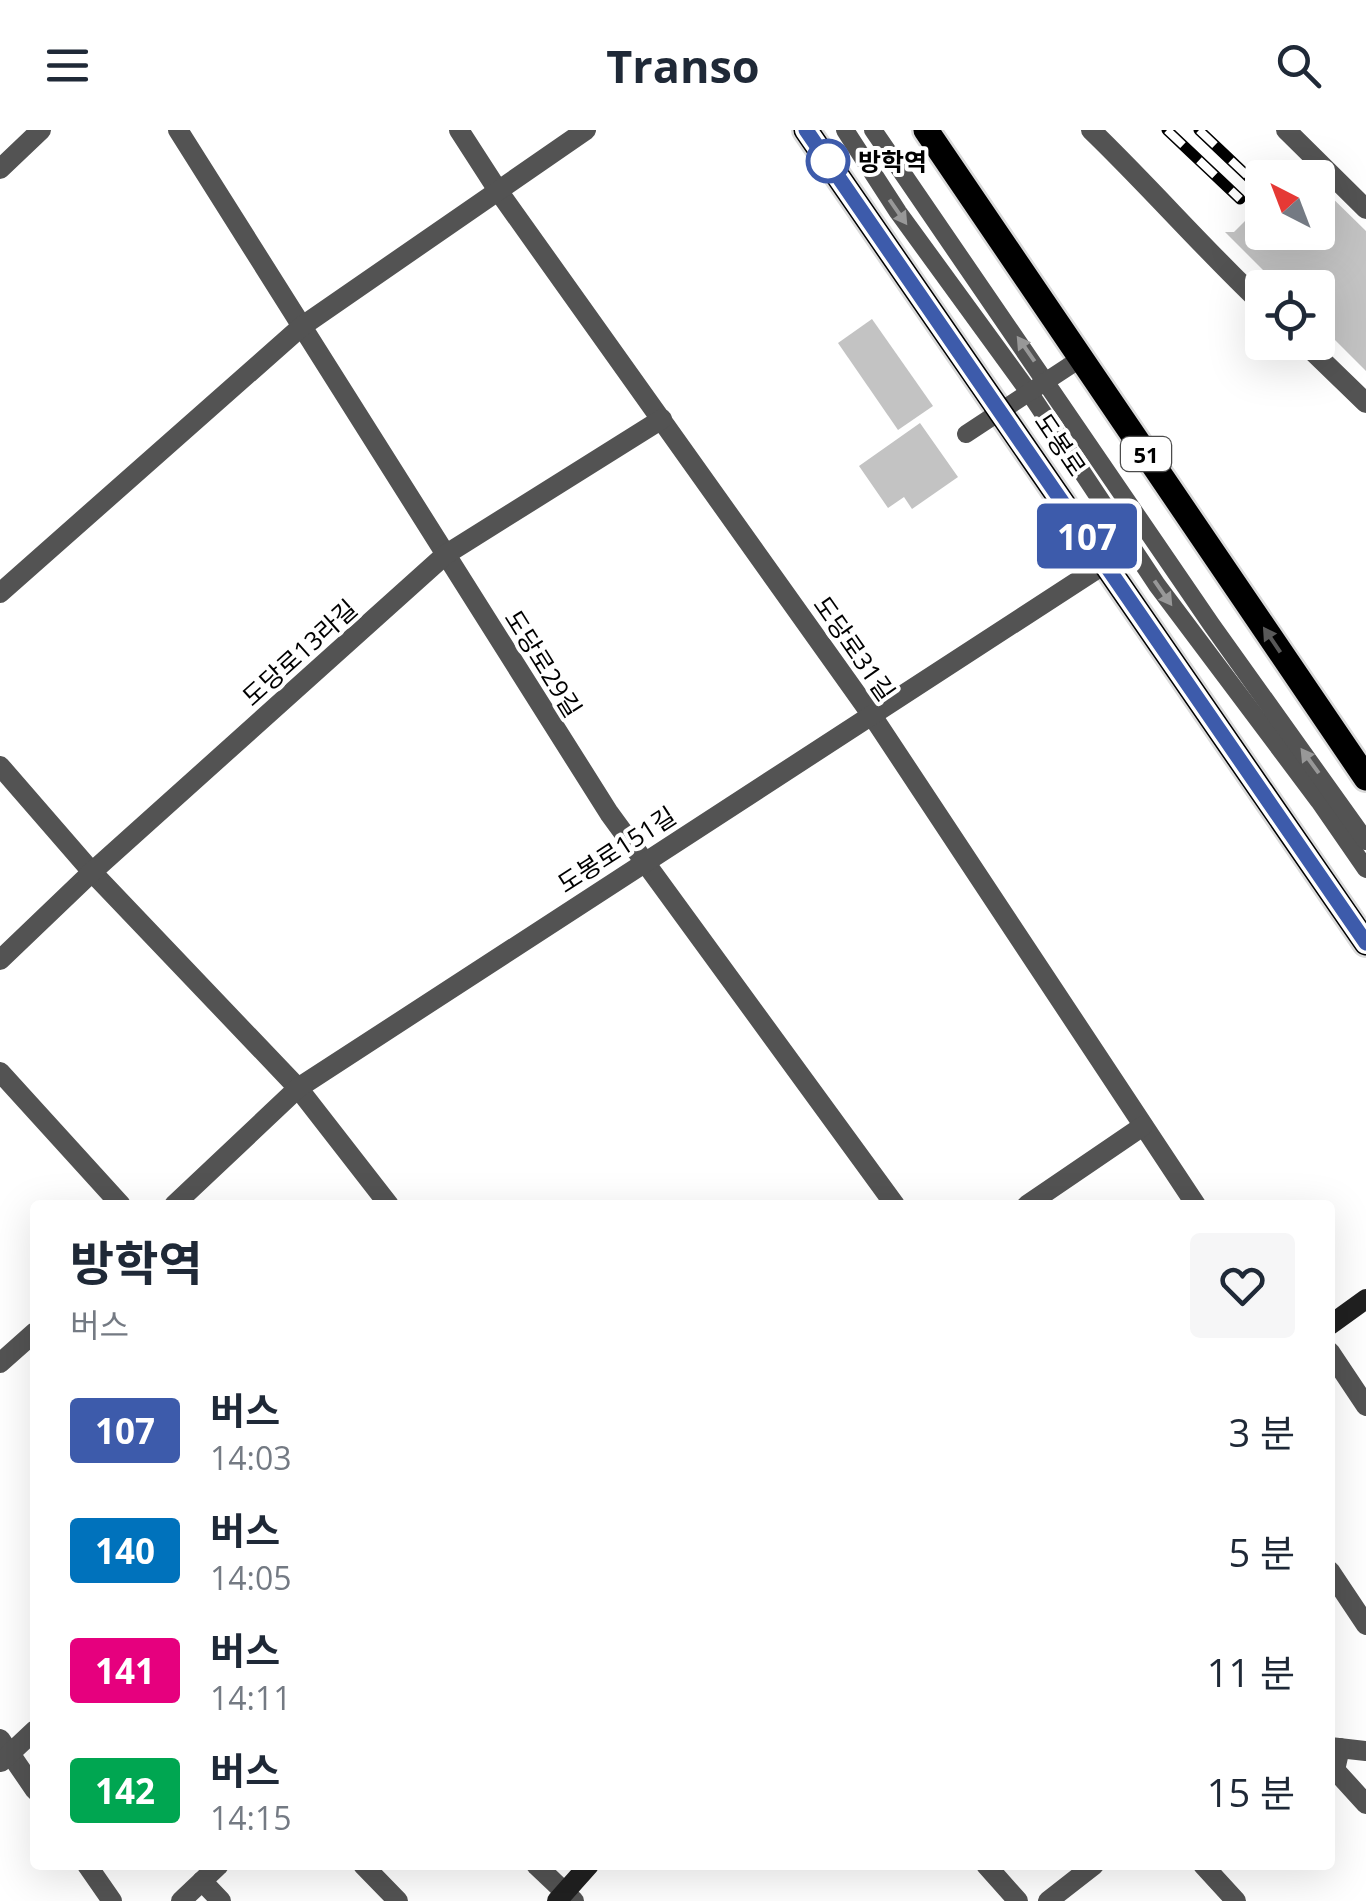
<!DOCTYPE html>
<html lang="ko">
<head>
<meta charset="utf-8">
<style>
  :root { --surface:#fff; --page:#f6f6f7; --text:#1f2937; --muted:#747a83 }
  body { margin:0; font-family:"Open Sans","Noto Sans KR",sans-serif; background:var(--page); color:var(--text); height:100vh; display:flex; flex-direction:column; font-size:38px; white-space:nowrap }
  * { box-sizing:border-box; margin:0 }
  p { font-size:32px; color:var(--muted) }
  .icon { flex:none; width:55px; height:55px; fill:none; stroke:currentColor; stroke-width:2; stroke-linecap:round; stroke-linejoin:round }
  .map { position:relative; flex:1; overflow:hidden }
  .drawer { position:absolute; left:30px; top:1070px; width:1305px; height:670px; display:flex; flex-direction:column; background:var(--surface); border-radius:10px; box-shadow:0 10px 40px #0002 }
  .drawer>* { flex:none }
  .badge { padding:0 20px; border-radius:8px; font-size:35px; line-height:65px }
  .needle { width:65px; rotate:318deg }
  .controls { position:absolute; left:1245px; top:30px; display:grid; gap:20px }
  .controls a { display:grid; place-items:center; width:90px; height:90px; border-radius:10px; background:var(--surface); box-shadow:0 10px 40px #0002; font-size:50px }
  .map>.badge { position:absolute; translate:-50% -50%; box-shadow:0 0 0 5px #fff }
  .round { display:grid; place-items:center; flex:none; width:105px; height:105px; border-radius:10px; background:var(--page) }
  .headline { display:flex; align-items:center; justify-content:space-between; height:170px; padding:0 40px }
  h1 { font-size:48px; font-weight:700; line-height:75px }
  ul { padding:0; list-style:none }
  li { display:flex; align-items:center; gap:30px; height:120px; padding:0 40px }
  li div { flex:1 }
  li b { display:block; font-size:38px }
  li em { font-style:normal }
  li .badge { min-width:110px; font-weight:700; text-align:center }
  header { display:flex; justify-content:space-between; align-items:center; height:130px; padding:0 40px; background:var(--surface); font-size:45px; font-weight:700 }
  .map>svg:first-child { display:block }
  .building { fill:#c3c3c3 }
  .lines { fill:none; stroke-linecap:round; stroke-linejoin:round }
  .primary-casing { stroke:#dbdbdb; stroke-width:30 }
  .service { stroke:#535353; stroke-width:18 }
  .minor { stroke:#535353; stroke-width:20 }
  .secondary { stroke:#202020; stroke-width:20 }
  .primary { stroke:#000; stroke-width:25 }
  .rail-casing { stroke:#000; stroke-width:11 }
  .rail { stroke:#fff; stroke-width:8; stroke-dasharray:22; stroke-linecap:butt }
  .oneway { fill:#989898 }
  .oneway2 { fill:#595959 }
  .line-casing { stroke:#fff; stroke-width:22 }
  .line { stroke:#3d5bab; stroke-width:15 }
  .stop-dot { fill:#fff; stroke:#3d5bab; stroke-width:5 }
  .labels { text-anchor:middle; dominant-baseline:central; stroke-width:8; stroke-linejoin:round; paint-order:stroke }
  .shield { fill:#fff; stroke:#4c4c4c; stroke-width:2.5 }
  .shield-label { font-size:22px; font-weight:bold; fill:#000 }
  .stop-label { font-size:25px; font-weight:bold; fill:#000; stroke:#fff; text-anchor:start }
  .street-label { font-size:25px; fill:#000; stroke:#fff }
</style>
</head>
<body>
<header><svg class="icon" aria-label="menu" viewBox="0 0 24 24"><path d="M4 6h16M4 12h16M4 18h16"/></svg>Transo<svg class="icon" aria-label="search" viewBox="0 0 24 24"><circle cx="10" cy="10" r="6"/><path d="M15 15l6 6"/></svg></header>
<div class="map">
<svg width="1366" height="1771" viewBox="0 0 1366 1771">
  <rect width="100%" height="100%" fill="#fff"/>
  <g class="building">
    <polygon points="1318,54 1366,101 1366,241 1318,193 1318,158 1281,158 1225,102 1234,102 1262,74 1262,102 1318,102"/>
    <polygon points="872,189 933,276 898,300 838,213"/>
    <polygon points="920,293 958,347 912,379 904,367 888,378 859,336"/>
  </g>
  <g class="lines">
    <defs>
      <g id="primary">
        <polyline points="806,0 1366,813"/>
        <polyline points="926,0 1366,648"/>
      </g>
    </defs>
    <use href="#primary" class="primary-casing"/>
    <g class="service">
      <polyline points="845,0 898,82 1029,262 1157,455 1319,671 1366,739"/>
      <polyline points="873,0 1211,494 1366,711"/>
      <polyline points="966,304 1083,227"/>
    </g>
    <g class="minor">
      <polyline points="178,0 609,683 895,1075"/>
      <polyline points="459,0 499,62 873,587 1196,1075"/>
      <path d="M1091,0c59,57 112,118 171,174"/>
      <polyline points="1286,0 1366,79"/>
      <polyline points="0,39 41,0"/>
      <polyline points="1303,212 1366,273"/>
      <polyline points="0,463 301,197 586,0"/>
      <polyline points="0,636 92,742 298,958 389,1075"/>
      <polyline points="0,830 92,742 445,425 662,289"/>
      <polyline points="0,942 121,1075"/>
      <polyline points="174,1075 298,958 1106,433"/>
      <polyline points="1027,1075 1143,996"/>
      <polyline points="1330,1222 1366,1276"/>
      <polyline points="0,1233 35,1202"/>
      <polyline points="1330,1441 1366,1495"/>
      <polyline points="0,1609 35,1660"/>
      <polyline points="1330,1617 1366,1621"/>
      <polyline points="1340,1618 1335,1640 1366,1674"/>
      <polyline points="1,1632 35,1600"/>
      <polyline points="87,1735 112,1771"/>
      <polyline points="363,1735 398,1771"/>
      <polyline points="536,1735 574,1771"/>
      <polyline points="986,1735 1018,1771"/>
      <polyline points="1203,1735 1236,1771"/>
      <polyline points="202,1751 221,1771"/>
      <polyline points="181,1771 219,1735"/>
      <polyline points="1048,1771 1094,1735"/>
    </g>
    <g class="secondary">
      <polyline points="1330,1195 1366,1169"/>
      <polyline points="557,1771 589,1735"/>
    </g>
    <use href="#primary" class="primary"/>
    <defs>
      <g id="rail">
        <polyline points="1167,0 1240,69"/>
        <polyline points="1199,0 1258,56"/>
      </g>
    </defs>
    <use href="#rail" class="rail-casing"/>
    <use href="#rail" class="rail"/>
  </g>
  <defs><path id="oneway-solid" d="M-6-.8H1V-3.2L6.5 0L1 3.2V.8H-6Z" transform="scale(2.5)"/></defs>
  <g class="oneway">
    <use href="#oneway-solid" transform="translate(898 82) rotate(55)"/>
    <use href="#oneway-solid" transform="translate(1026 219) rotate(-125)"/>
    <use href="#oneway-solid" transform="translate(1163 463) rotate(55)"/>
    <use href="#oneway-solid" transform="translate(1310 631) rotate(-126)"/>
  </g>
  <use class="oneway2" href="#oneway-solid" transform="translate(1272 510) rotate(-124)"/>
  <g class="lines">
    <defs>
      <polyline id="line" points="806,0 1366,813"/>
    </defs>
    <use href="#line" class="line-casing"/>
    <use href="#line" class="line"/>
  </g>
  <circle class="stop-dot" cx="828" cy="31" r="20"/>
  <g class="labels">
    <rect class="shield" x="1121" y="307" width="50" height="34" rx="8"/>
    <g class="shield-label">
      <text x="1146" y="324">51</text>
    </g>
    <g class="stop-label">
      <text x="858" y="31">방학역</text>
    </g>
    <g class="street-label">
      <text transform="translate(1061 314) rotate(56)">도봉로</text>
      <text transform="translate(855 518) rotate(55)">도당로31길</text>
      <text transform="translate(299 522) rotate(-42)">도당로13라길</text>
      <text transform="translate(544 533) rotate(58)">도당로29길</text>
      <text transform="translate(616 719) rotate(-33)">도봉로151길</text>
    </g>
  </g>
</svg>
<div class="controls">
<a><svg class="needle" viewBox="-14 -14 28 28"><path d="M0-13l5 13h-10z" fill="#e53935"/><path d="M0 13l5-13h-10z" fill="#747a83"/></svg></a>
<a><svg class="icon" aria-label="locate" viewBox="0 0 24 24"><circle cx="12" cy="12" r="6"/><path d="M12 2v4M12 18v4M2 12h4M18 12h4"/></svg></a>
</div>
<b class="badge" style="left:1087px;top:406px;background:#3d5bab;color:#fff">107</b>
<section class="drawer">
<div class="headline"><div><h1>방학역</h1><p>버스</p></div><a class="round"><svg class="icon" aria-label="heart" viewBox="0 0 24 24"><path d="M12 20l-8-8c-3-5 5-10 8-4 3-6 11-1 8 4z"/></svg></a></div>
<ul>
<li><span class="badge" style="background:#3d5bab;color:#fff">107</span><div><b>버스</b><p>14:03</p></div><em>3 분</em></li>
<li><span class="badge" style="background:#0072bc;color:#fff">140</span><div><b>버스</b><p>14:05</p></div><em>5 분</em></li>
<li><span class="badge" style="background:#e6007e;color:#fff">141</span><div><b>버스</b><p>14:11</p></div><em>11 분</em></li>
<li><span class="badge" style="background:#00a651;color:#fff">142</span><div><b>버스</b><p>14:15</p></div><em>15 분</em></li>
</ul>
</section>
</div>
</body>
</html>
